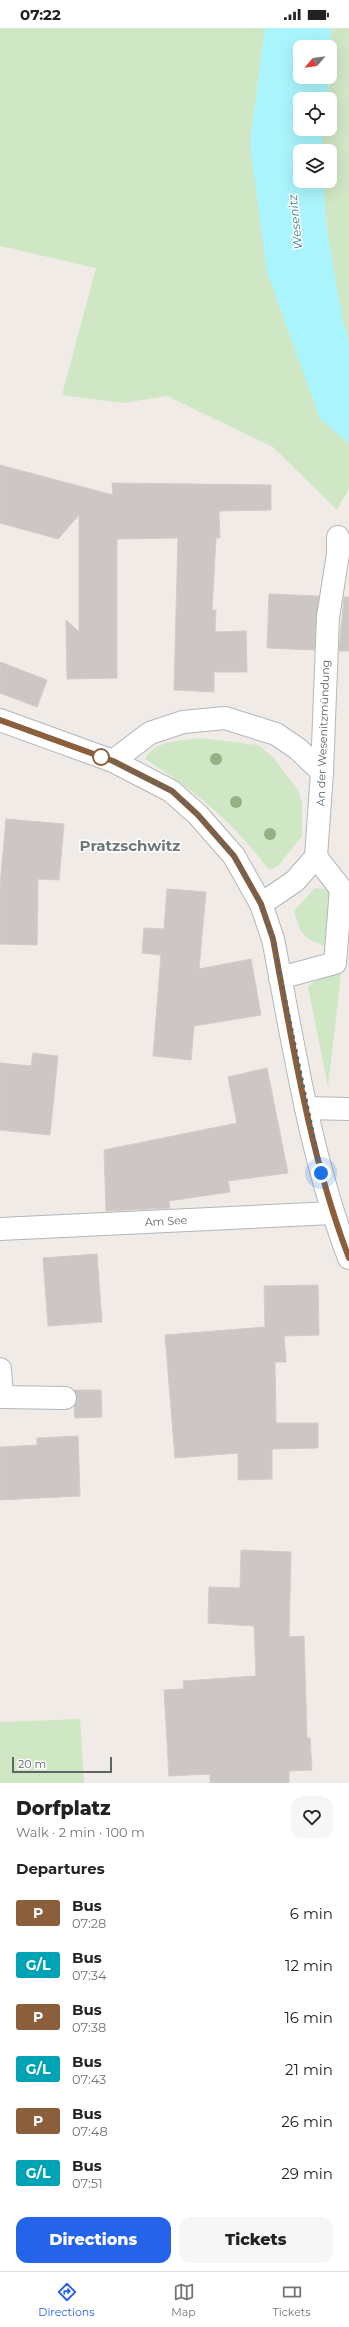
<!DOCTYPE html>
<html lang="en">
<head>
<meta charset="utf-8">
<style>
  :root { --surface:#fff; --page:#f6f6f6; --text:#222; --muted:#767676; --line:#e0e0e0; --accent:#2563eb }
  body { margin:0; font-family:Montserrat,sans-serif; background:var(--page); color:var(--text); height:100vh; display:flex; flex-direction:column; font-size:15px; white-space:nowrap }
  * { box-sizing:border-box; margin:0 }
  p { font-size:13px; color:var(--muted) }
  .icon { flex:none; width:22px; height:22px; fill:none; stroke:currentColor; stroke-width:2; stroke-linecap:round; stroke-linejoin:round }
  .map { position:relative; height:1755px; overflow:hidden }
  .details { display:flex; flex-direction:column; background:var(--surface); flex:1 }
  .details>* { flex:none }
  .badge { padding:0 8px; border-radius:3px; font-size:14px; line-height:26px }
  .needle { width:26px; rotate:241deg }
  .fabs { position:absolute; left:293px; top:12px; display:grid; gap:8px }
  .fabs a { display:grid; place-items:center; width:44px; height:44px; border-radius:8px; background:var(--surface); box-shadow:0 4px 16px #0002; font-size:20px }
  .scale { position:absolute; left:12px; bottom:10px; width:100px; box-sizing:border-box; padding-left:4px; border:2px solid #5e6567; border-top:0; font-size:11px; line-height:14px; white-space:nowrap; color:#5e6567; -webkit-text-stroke:3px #fff; paint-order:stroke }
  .you { position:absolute; width:20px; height:20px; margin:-10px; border:3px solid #fff; border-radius:50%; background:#1a73e8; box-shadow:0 0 0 6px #1a73e833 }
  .map>.badge { position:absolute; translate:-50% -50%; box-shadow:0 0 0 2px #fff }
  h2 { padding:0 16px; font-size:15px; line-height:36px }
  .round { display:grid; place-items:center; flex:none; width:42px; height:42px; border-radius:12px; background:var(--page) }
  .head { display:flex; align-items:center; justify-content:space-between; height:68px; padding:0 16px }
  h1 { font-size:19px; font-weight:800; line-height:30px }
  .cta { display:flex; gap:8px; margin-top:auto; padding:8px 16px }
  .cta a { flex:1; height:46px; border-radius:12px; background:var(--accent); color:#fff; font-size:16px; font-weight:800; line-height:46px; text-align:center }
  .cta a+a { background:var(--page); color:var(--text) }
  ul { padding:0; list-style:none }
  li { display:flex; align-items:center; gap:12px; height:52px; padding:0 16px }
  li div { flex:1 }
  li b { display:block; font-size:15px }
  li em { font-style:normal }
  li .badge { min-width:44px; font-weight:700; text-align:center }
  .status { display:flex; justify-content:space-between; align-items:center; height:28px; padding:0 20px; background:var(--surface); direction:ltr }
  .status svg { height:11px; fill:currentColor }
  .menu { display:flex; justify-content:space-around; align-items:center; height:56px; border-top:1px solid var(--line); background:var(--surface); font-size:11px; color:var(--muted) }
  .menu a { display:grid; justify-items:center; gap:2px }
  .menu .on { color:var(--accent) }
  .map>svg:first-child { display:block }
  .green { fill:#d0e7c5 }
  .water { fill:#aaf5fd }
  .building { fill:#ccc6c4; stroke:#d5cbc5 }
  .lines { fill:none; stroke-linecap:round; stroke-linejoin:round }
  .minor-casing { stroke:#b2b7b9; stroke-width:24 }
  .minor { stroke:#fff; stroke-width:22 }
  .tree { fill:#95b085 }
  .line-casing { stroke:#fff; stroke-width:9 }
  .line { stroke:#8b5e3c; stroke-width:6 }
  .walk { stroke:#5e6567; stroke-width:4; stroke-dasharray:0 7.2 }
  .stop-dot { fill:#fff; stroke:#8b5e3c; stroke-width:2 }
  .labels { text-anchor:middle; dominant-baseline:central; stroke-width:3; stroke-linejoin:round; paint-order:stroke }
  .street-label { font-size:11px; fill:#5e6567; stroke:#fff }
  .water-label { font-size:12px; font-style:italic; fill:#3a7e8d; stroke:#fff }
  .district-label { font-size:15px; font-weight:bold; fill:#6f7779; stroke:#fff }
</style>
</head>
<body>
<div class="status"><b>07:22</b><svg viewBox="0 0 49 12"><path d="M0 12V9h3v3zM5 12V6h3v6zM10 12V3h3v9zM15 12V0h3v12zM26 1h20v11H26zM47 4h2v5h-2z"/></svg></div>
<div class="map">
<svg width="349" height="1755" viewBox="0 0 349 1755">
  <rect width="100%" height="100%" fill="#f0ebe7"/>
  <g class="green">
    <polygon points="0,0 265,0 250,116 320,391 349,415 349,460 337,482 273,419 167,368 123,375 62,367 96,240 0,218"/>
    <path d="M331,0h18v313c-17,-51 -22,-107 -26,-160h7v-30h-9l3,-22h6v-30h-3l3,-22z"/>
    <path d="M200,710l58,7 15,12 25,33 4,13v33l-24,30 -9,4c-36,-48 -73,-79 -124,-111 10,-19 35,-18 55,-21z"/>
    <path d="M315,860l18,2 -6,57c-26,-11 -25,-10 -33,-36z"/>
    <polygon points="341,945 328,1059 308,959 318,950"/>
    <polygon points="80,1691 84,1755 0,1755 0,1694"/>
  </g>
  <polygon class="water" points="265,0 331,0 330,42 330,19 300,19 300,49 329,49 327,71 300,71 300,101 324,101 321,123 300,123 300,153 323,153 327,203 343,294 349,313 349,415 320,391 267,244 250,116"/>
  <g class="building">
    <polygon points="0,437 113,467 112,455 271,457 271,482 219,483 220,510 216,510 212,582 216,582 215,604 246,603 247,644 214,644 214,664 174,662 178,510 117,511 117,650 67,651 66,592 79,604 79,487 58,511 0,495"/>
    <polygon points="269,566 319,568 314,622 267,620"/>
    <polygon points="344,569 349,569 349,623 339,623"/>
    <polygon points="0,634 47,652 37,679 0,665"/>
    <polygon points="6,791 64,796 59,852 38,851 37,917 0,916 0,858"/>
    <polygon points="167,861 206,864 199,941 251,931 261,987 194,998 191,1032 153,1028 161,927 142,925 144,900 164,901"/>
    <polygon points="33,1025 58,1028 50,1107 0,1102 0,1035 31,1038"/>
    <polygon points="267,1040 288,1145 228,1153 230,1164 169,1173 170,1180 106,1183 104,1122 237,1095 228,1049"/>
    <polygon points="97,1226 102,1294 48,1298 43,1230"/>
    <polygon points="318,1257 319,1307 284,1308 286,1334 275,1334 276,1395 318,1395 318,1420 272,1421 272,1451 238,1452 238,1425 175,1430 165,1307 265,1299 264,1258"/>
    <polygon points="74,1362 101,1362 102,1389 75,1390 74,1378 77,1370"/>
    <polygon points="78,1408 80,1468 0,1472 0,1419 37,1417 37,1410"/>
    <polygon points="241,1522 291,1524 289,1609 304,1608 307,1710 310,1710 312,1742 289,1743 289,1755 210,1755 210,1746 169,1748 164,1662 184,1661 183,1653 256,1648 254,1598 208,1595 209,1559 240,1560"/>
  </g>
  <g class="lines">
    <defs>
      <g id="minor">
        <path d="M0,692l113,41 58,30 27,24 36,41 27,48 12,35c21,107 37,217 76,319"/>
        <polyline points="113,733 150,705 183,694 225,690 276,706 298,721 322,744"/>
        <polyline points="261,876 295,853 316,829 322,744 328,589 338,526 338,509"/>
        <polyline points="280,950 335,935 341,861 316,829"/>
        <polyline points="306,1080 349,1081"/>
        <polyline points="0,1201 332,1185"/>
        <polyline points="0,1341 2,1369 65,1370"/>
      </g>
    </defs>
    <use href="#minor" class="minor-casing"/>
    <use href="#minor" class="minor"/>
  </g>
  <g class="tree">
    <circle cx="216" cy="731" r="6"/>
    <circle cx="236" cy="774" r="6"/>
    <circle cx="270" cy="806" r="6"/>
  </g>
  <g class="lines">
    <defs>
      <path id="line" d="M0,692l113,41 59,30 26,24 36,41 27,48 12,35c20,107 37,217 76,319"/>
    </defs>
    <use href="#line" class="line-casing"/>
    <use href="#line" class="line"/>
    <polyline class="walk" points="101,729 98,728 113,733 172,763 198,787 234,828 261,876 273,911 321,1145"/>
  </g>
  <circle class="stop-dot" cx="101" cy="729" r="8"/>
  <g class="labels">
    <g class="street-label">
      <text transform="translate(323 705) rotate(-88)">An der Wesenitzmündung</text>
      <text transform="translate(166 1193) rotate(-3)">Am See</text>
    </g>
    <g class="water-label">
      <text transform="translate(295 194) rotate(-96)">Wesenitz</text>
    </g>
    <g class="district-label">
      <text x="130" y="817">Pratzschwitz</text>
    </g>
  </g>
</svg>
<div class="fabs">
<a><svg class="needle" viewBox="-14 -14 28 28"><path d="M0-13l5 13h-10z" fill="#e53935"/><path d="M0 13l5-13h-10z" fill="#767676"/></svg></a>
<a><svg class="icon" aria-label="locate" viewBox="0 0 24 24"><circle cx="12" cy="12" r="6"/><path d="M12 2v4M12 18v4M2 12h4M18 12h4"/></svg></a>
<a><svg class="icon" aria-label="layers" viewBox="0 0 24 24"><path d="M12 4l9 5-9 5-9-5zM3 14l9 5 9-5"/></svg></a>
</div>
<div class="scale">20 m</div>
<div class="you" style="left:321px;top:1145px"></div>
</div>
<section class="details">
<div class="head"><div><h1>Dorfplatz</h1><p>Walk · 2 min · 100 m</p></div><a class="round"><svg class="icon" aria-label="heart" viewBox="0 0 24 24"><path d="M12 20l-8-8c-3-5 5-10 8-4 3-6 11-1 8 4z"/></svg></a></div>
<h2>Departures</h2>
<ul>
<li><span class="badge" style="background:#8b5e3c;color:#fff">P</span><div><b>Bus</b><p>07:28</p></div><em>6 min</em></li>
<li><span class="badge" style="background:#00a3b4;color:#fff">G/L</span><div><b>Bus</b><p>07:34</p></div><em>12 min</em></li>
<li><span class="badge" style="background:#8b5e3c;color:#fff">P</span><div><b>Bus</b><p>07:38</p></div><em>16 min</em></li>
<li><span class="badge" style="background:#00a3b4;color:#fff">G/L</span><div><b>Bus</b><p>07:43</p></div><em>21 min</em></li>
<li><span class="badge" style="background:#8b5e3c;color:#fff">P</span><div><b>Bus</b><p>07:48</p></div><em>26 min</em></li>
<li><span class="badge" style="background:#00a3b4;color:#fff">G/L</span><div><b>Bus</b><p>07:51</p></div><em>29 min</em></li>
</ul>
<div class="cta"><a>Directions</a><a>Tickets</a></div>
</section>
<nav class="menu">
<a class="on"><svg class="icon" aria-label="directions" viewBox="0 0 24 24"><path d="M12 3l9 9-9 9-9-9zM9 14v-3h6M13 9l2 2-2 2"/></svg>Directions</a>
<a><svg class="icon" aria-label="map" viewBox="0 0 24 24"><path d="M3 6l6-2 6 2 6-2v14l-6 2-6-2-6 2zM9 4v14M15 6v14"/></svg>Map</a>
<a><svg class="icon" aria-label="tickets" viewBox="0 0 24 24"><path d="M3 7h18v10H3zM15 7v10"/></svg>Tickets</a>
</nav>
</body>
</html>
